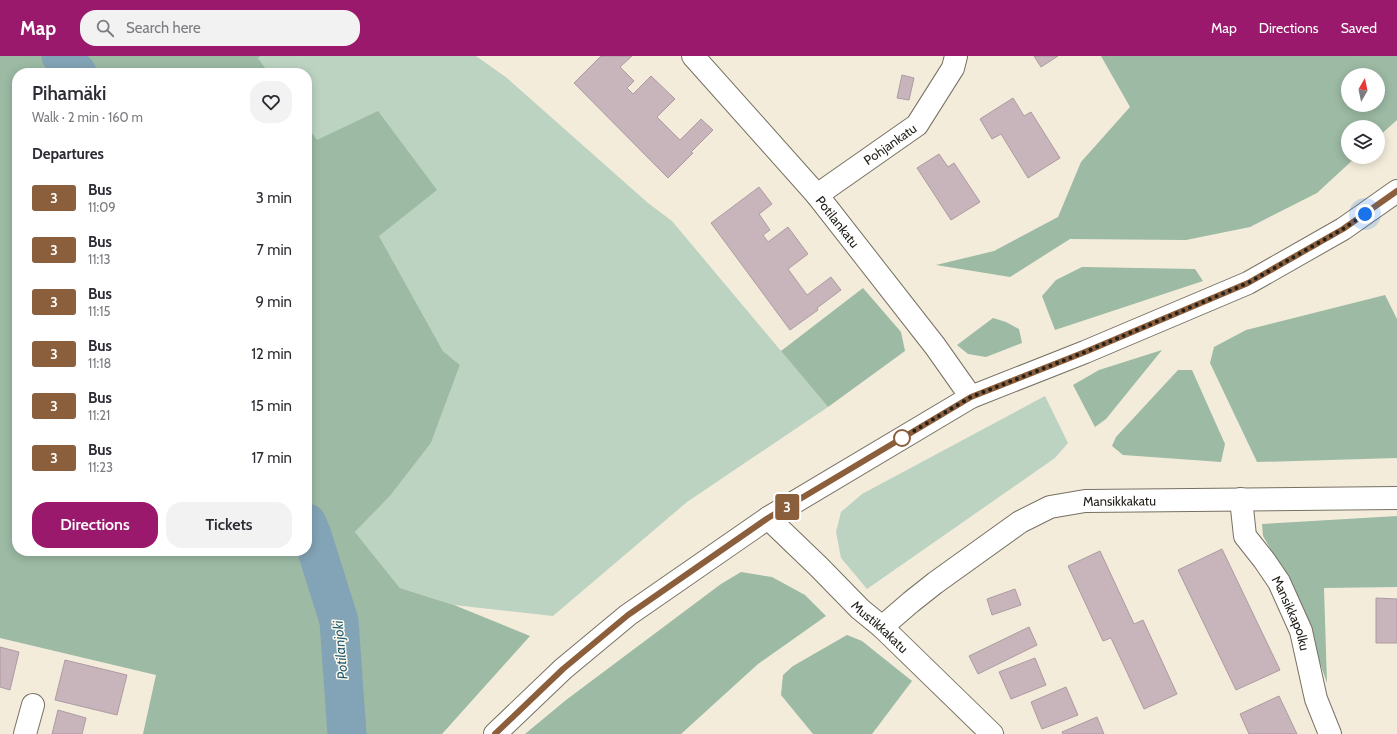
<!DOCTYPE html>
<html lang="en">
<head>
<meta charset="utf-8">
<style>
  :root { --surface:#fff; --page:#f2f2f3; --text:#2b2b33; --muted:#7c7c81; --accent:#9b196d }
  body { margin:0; font-family:Cabin,sans-serif; background:var(--page); color:var(--text); height:100vh; display:flex; flex-direction:column; font-size:15px; white-space:nowrap }
  * { box-sizing:border-box; margin:0 }
  p { font-size:13px; color:var(--muted) }
  .icon { flex:none; width:22px; height:22px; fill:none; stroke:currentColor; stroke-width:2; stroke-linecap:round; stroke-linejoin:round }
  .map { position:relative; flex:1; overflow:hidden }
  .side { position:absolute; left:12px; top:12px; width:300px; height:488px; display:flex; flex-direction:column; background:var(--surface); border-radius:16px; box-shadow:0 2px 10px #0003 }
  .side>* { flex:none }
  .badge { padding:0 8px; border-radius:3px; font-size:14px; line-height:26px }
  .needle { width:26px; rotate:9deg }
  .fabs { position:absolute; left:1341px; top:12px; display:grid; gap:8px }
  .fabs a { display:grid; place-items:center; width:44px; height:44px; border-radius:50%; background:var(--surface); box-shadow:0 2px 10px #0003; font-size:20px }
  .you { position:absolute; width:20px; height:20px; margin:-10px; border:3px solid #fff; border-radius:50%; background:#1a73e8; box-shadow:0 0 0 6px #1a73e833 }
  .map>.badge { position:absolute; translate:-50% -50%; box-shadow:0 0 0 2px #fff }
  h2 { padding:0 20px; font-size:15px; line-height:36px }
  .round { display:grid; place-items:center; flex:none; width:42px; height:42px; border-radius:16px; background:var(--page) }
  .head { display:flex; align-items:center; justify-content:space-between; height:68px; padding:0 20px }
  h1 { font-size:19px; font-weight:600; line-height:30px }
  .action { display:flex; gap:8px; margin-top:auto; padding:8px 20px }
  .action a { flex:1; height:46px; border-radius:16px; background:var(--accent); color:#fff; font-size:16px; font-weight:600; line-height:46px; text-align:center }
  .action a+a { background:var(--page); color:var(--text) }
  ul { padding:0; list-style:none }
  li { display:flex; align-items:center; gap:12px; height:52px; padding:0 20px }
  li div { flex:1 }
  li b { display:block; font-size:15px }
  li em { font-style:normal }
  li .badge { min-width:44px; font-weight:700; text-align:center }
  header { display:flex; align-items:center; gap:24px; box-sizing:border-box; height:56px; padding:0 20px; background:var(--accent); color:#fff }
  header strong { font-size:19px }
  nav { display:flex; gap:22px; margin-inline-start:auto; font-size:14px }
  .search { width:280px; height:36px; background:var(--page); display:flex; align-items:center; gap:10px; box-sizing:border-box; padding:0 14px; border-radius:16px; color:var(--muted); font-size:15px }
  .map>svg:first-child { display:block }
  .green { fill:#bcd3c2 }
  .forest { fill:#9cbaa4; fill-rule:evenodd }
  .lines { fill:none; stroke-linecap:round; stroke-linejoin:round }
  .river { stroke:#83a4b6; stroke-width:39 }
  .building { fill:#c8b5bc; stroke:#ae9ba2 }
  .minor-casing { stroke:#777162; stroke-width:24 }
  .major-casing { stroke:#777162; stroke-width:24 }
  .minor { stroke:#fff; stroke-width:22 }
  .major { stroke:#fff; stroke-width:22 }
  .line-casing { stroke:#fff; stroke-width:9 }
  .line { stroke:#8b5e3c; stroke-width:6 }
  .walk { stroke:#24211b; stroke-width:4; stroke-dasharray:0 7.2 }
  .stop-dot { fill:#fff; stroke:#8b5e3c; stroke-width:2 }
  .labels { text-anchor:middle; dominant-baseline:central; stroke-width:3; stroke-linejoin:round; paint-order:stroke }
  .street-label { font-size:13px; fill:#24211b; stroke:#fff9ec }
  .water-label { font-size:14px; font-style:italic; fill:#1b5973; stroke:#fff9ec }
</style>
</head>
<body>
<header>
<strong>Map</strong>
<div class="search"><svg class="icon" aria-label="search" viewBox="0 0 24 24"><circle cx="10" cy="10" r="6"/><path d="M15 15l6 6"/></svg>Search here</div>
<nav><a>Map</a><a>Directions</a><a>Saved</a></nav>
</header>
<div class="map">
<svg width="1397" height="678" viewBox="0 0 1397 678">
  <rect width="100%" height="100%" fill="#f3ecdb"/>
  <g class="green">
    <polygon points="261,0 476,0 507,22 648,147 672,165 828,351 687,446 553,560 454,549 400,532 355,476 390,440 431,387 460,309 443,295 379,180 307,70 307,17 269,17 258,2"/>
    <polygon points="1045,340 1068,387 1055,402 867,533 841,502 836,476 841,456 862,438"/>
  </g>
  <g class="forest">
    <polygon points="0,0 261,0 258,2 269,17 17,17 17,495 307,495 307,70 317,84 378,55 437,134 379,180 443,295 460,309 431,387 390,440 355,476 400,532 454,549 530,580 442,678 143,678 156,619 0,582"/>
    <path d="M1101,0h296v64l-19,17v-10h-30v30h8l-39,36 -67,34 -64,13 -116,-1 -60,38 -74,-12 58,-14 64,-34 23,-55 49,-55zM1348,19h30v30h-30z"/>
    <polygon points="1082,211 1195,213 1203,225 1055,274 1042,240 1056,224"/>
    <polygon points="863,232 901,276 905,295 828,351 781,295"/>
    <polygon points="1385,239 1397,263 1397,402 1257,406 1210,307 1214,291 1246,274"/>
    <polygon points="993,262 1006,266 1019,273 1022,287 986,301 968,298 957,289"/>
    <polygon points="1162,294 1106,363 1095,371 1073,329 1099,314"/>
    <polygon points="1178,314 1192,314 1225,388 1221,406 1123,399 1112,390 1116,381"/>
    <polygon points="1397,460 1397,531 1324,532 1327,627 1295,535 1263,480 1262,468"/>
    <polygon points="741,516 772,521 805,539 826,560 758,608 681,678 525,678 566,644 721,528"/>
    <polygon points="847,579 862,585 912,625 872,678 813,678 781,639 783,619 793,610"/>
  </g>
  <g class="lines">
    <g class="river">
      <polyline points="61,0 77,17"/>
      <polyline points="307,467 312,479 339,565 347,678"/>
    </g>
  </g>
  <g class="building">
    <polygon points="601,0 632,0 620,11 634,25 627,32 633,38 651,20 675,43 657,61 680,84 701,63 713,74 691,96 693,97 668,122 574,27"/>
    <polygon points="1034,0 1058,0 1041,11"/>
    <polygon points="902,19 914,22 909,44 897,42"/>
    <polygon points="1013,42 1024,60 1031,56 1060,102 1028,122 1001,78 992,83 980,63"/>
    <polygon points="939,98 948,111 954,107 980,146 951,164 917,112"/>
    <polygon points="759,131 772,148 759,158 770,174 763,179 768,186 788,171 808,198 788,213 807,239 831,221 841,234 817,252 818,254 790,274 711,167"/>
    <polygon points="1222,493 1280,614 1236,634 1178,514"/>
    <polygon points="1100,495 1134,568 1143,564 1177,638 1144,653 1111,582 1103,585 1068,510"/>
    <polygon points="1015,533 1021,549 992,559 987,543"/>
    <polygon points="1376,542 1397,543 1397,587 1376,587"/>
    <polygon points="1029,571 1037,589 978,618 969,600"/>
    <polygon points="0,591 19,596 10,634 0,631"/>
    <polygon points="1035,602 1046,629 1011,643 999,616"/>
    <polygon points="65,604 127,619 117,659 55,644"/>
    <polygon points="1066,631 1078,659 1042,673 1031,646"/>
    <polygon points="1279,640 1297,678 1249,678 1240,658"/>
    <polygon points="58,654 86,662 82,678 52,678"/>
    <polygon points="1097,661 1104,678 1063,678 1062,676"/>
  </g>
  <g class="lines">
    <defs>
      <g id="minor">
        <path id="s1" d="M693,0l124,139 118,151 36,51"/>
        <path id="s2" d="M817,139l100,-70 36,-57 3,-12"/>
        <path id="s3" d="M1241,443l4,37 19,24 15,22 22,49 15,68 14,35"/>
        <path id="s4" d="M768,462l51,49 41,42 22,18 110,107"/>
        <path id="s5" d="M882,571l29,-25 24,-19 85,-61 30,-15 35,-6 312,-3"/>
        <polyline points="25,678 33,649"/>
      </g>
      <polyline id="major" points="495,678 563,613 628,559 768,462 971,341 1085,296 1248,227 1343,173 1397,135"/>
    </defs>
    <use href="#minor" class="minor-casing"/>
    <use href="#major" class="major-casing"/>
    <use href="#minor" class="minor"/>
    <use href="#major" class="major"/>
  </g>
  <g class="lines">
    <defs>
      <polyline id="line" points="495,678 563,613 628,559 768,462 971,341 1085,296 1248,227 1343,173 1397,135"/>
    </defs>
    <use href="#line" class="line-casing"/>
    <use href="#line" class="line"/>
    <polyline class="walk" points="902,382 971,341 1085,296 1248,227 1343,173 1365,158"/>
  </g>
  <circle class="stop-dot" cx="902" cy="382" r="8"/>
  <g class="labels">
    <g class="street-label">
      <text stroke="none"><textPath href="#s2" startOffset="89">Pohjankatu</textPath></text>
      <text stroke="none"><textPath href="#s1" startOffset="220">Potilankatu</textPath></text>
      <text stroke="none"><textPath href="#s5" startOffset="277">Mansikkakatu</textPath></text>
      <text stroke="none"><textPath href="#s3" startOffset="128">Mansikkapolku</textPath></text>
      <text stroke="none"><textPath href="#s4" startOffset="156">Mustikkakatu</textPath></text>
    </g>
    <g class="water-label">
      <text transform="translate(340 594) rotate(-95)">Potilanjoki</text>
    </g>
  </g>
</svg>
<div class="fabs">
<a><svg class="needle" viewBox="-14 -14 28 28"><path d="M0-13l5 13h-10z" fill="#e53935"/><path d="M0 13l5-13h-10z" fill="#7c7c81"/></svg></a>
<a><svg class="icon" aria-label="layers" viewBox="0 0 24 24"><path d="M12 4l9 5-9 5-9-5zM3 14l9 5 9-5"/></svg></a>
</div>
<div class="you" style="left:1365px;top:158px"></div>
<b class="badge" style="left:787px;top:451px;background:#8b5e3c;color:#fff">3</b>
<section class="side">
<div class="head"><div><h1>Pihamäki</h1><p>Walk · 2 min · 160 m</p></div><a class="round"><svg class="icon" aria-label="heart" viewBox="0 0 24 24"><path d="M12 20l-8-8c-3-5 5-10 8-4 3-6 11-1 8 4z"/></svg></a></div>
<h2>Departures</h2>
<ul>
<li><span class="badge" style="background:#8b5e3c;color:#fff">3</span><div><b>Bus</b><p>11:09</p></div><em>3 min</em></li>
<li><span class="badge" style="background:#8b5e3c;color:#fff">3</span><div><b>Bus</b><p>11:13</p></div><em>7 min</em></li>
<li><span class="badge" style="background:#8b5e3c;color:#fff">3</span><div><b>Bus</b><p>11:15</p></div><em>9 min</em></li>
<li><span class="badge" style="background:#8b5e3c;color:#fff">3</span><div><b>Bus</b><p>11:18</p></div><em>12 min</em></li>
<li><span class="badge" style="background:#8b5e3c;color:#fff">3</span><div><b>Bus</b><p>11:21</p></div><em>15 min</em></li>
<li><span class="badge" style="background:#8b5e3c;color:#fff">3</span><div><b>Bus</b><p>11:23</p></div><em>17 min</em></li>
</ul>
<div class="action"><a>Directions</a><a>Tickets</a></div>
</section>
</div>
</body>
</html>
